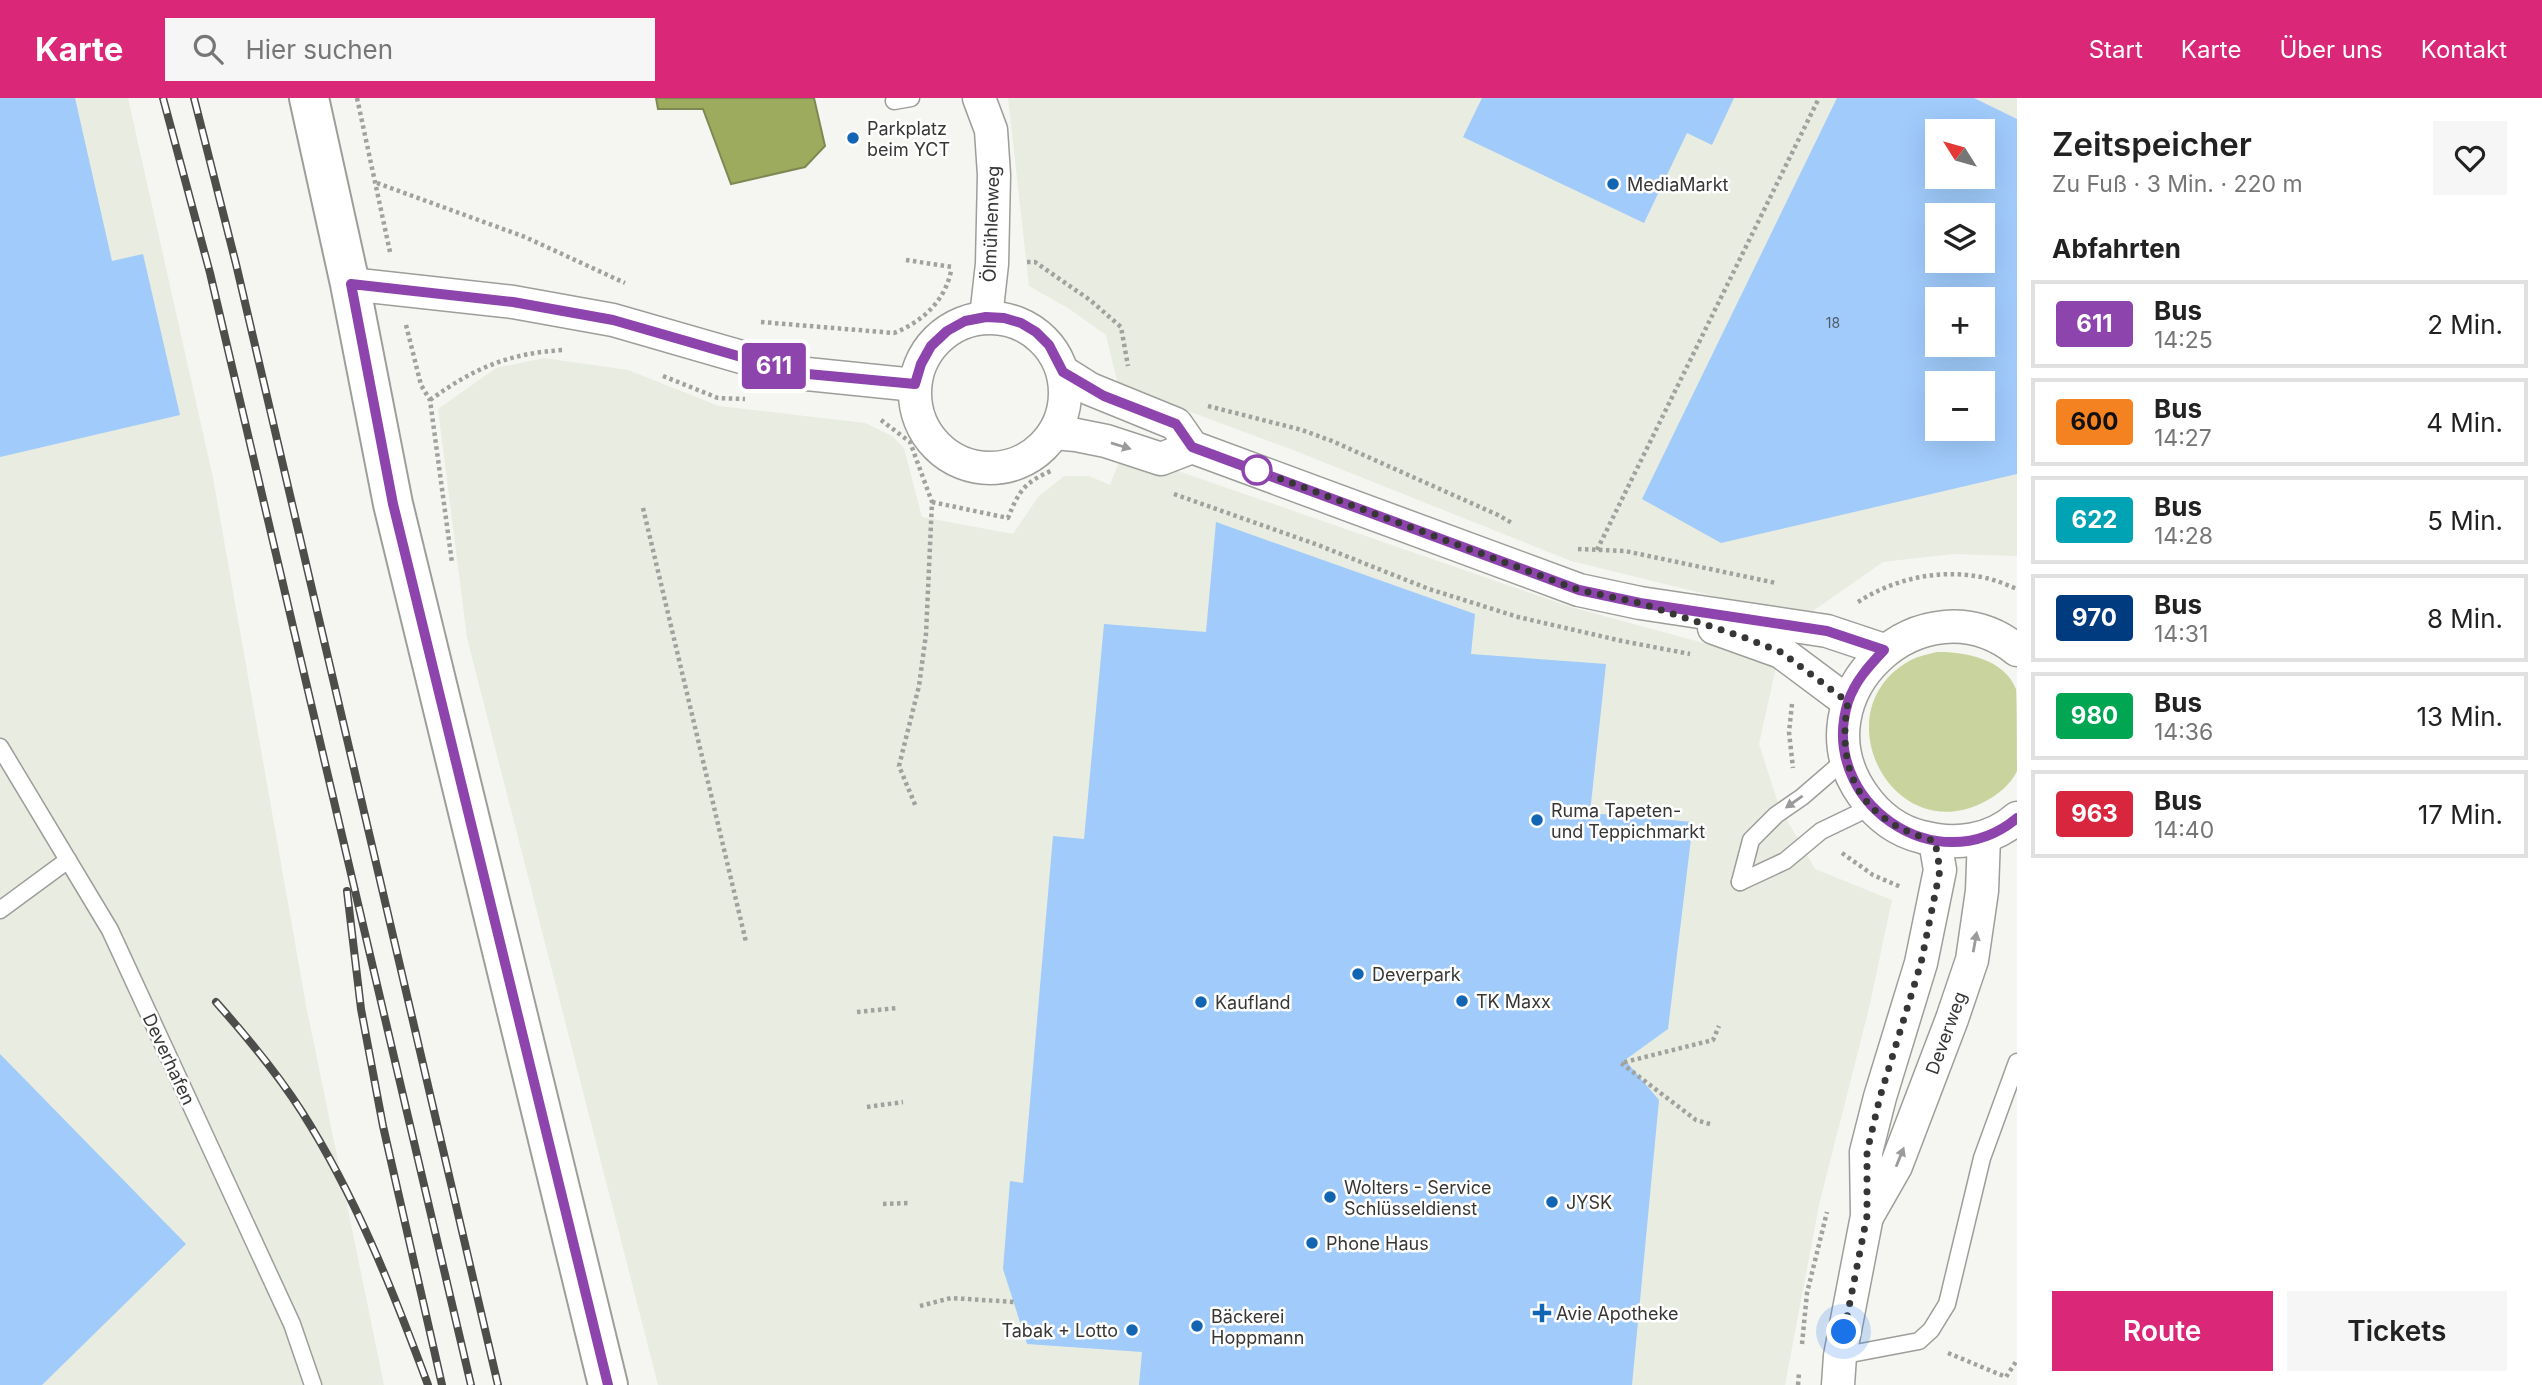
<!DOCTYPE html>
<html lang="de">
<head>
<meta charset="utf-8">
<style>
  :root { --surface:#fff; --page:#f6f6f6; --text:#222; --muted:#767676; --line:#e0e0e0; --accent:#db2777 }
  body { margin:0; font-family:Inter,sans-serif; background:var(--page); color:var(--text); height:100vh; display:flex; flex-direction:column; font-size:26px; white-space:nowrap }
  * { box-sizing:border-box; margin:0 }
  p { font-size:23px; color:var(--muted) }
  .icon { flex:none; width:38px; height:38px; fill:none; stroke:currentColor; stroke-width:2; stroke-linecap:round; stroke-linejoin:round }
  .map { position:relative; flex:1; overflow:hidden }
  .drawer { display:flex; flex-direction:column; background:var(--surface); width:525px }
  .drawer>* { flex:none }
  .badge { padding:0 14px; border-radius:5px; font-size:24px; line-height:46px }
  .needle { width:46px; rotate:307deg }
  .fabs { position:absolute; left:1925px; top:21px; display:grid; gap:14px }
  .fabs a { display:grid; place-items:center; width:70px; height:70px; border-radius:0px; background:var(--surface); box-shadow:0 7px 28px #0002; font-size:35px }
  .you { position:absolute; width:35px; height:35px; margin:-18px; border:5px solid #fff; border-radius:50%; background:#1a73e8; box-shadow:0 0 0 10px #1a73e833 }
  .map>.badge { position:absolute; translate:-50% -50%; box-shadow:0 0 0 4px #fff }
  h2 { padding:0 35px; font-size:26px; line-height:63px }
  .round { display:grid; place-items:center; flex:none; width:74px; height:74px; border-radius:0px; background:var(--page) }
  .head { display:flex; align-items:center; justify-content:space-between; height:119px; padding:0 35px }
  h1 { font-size:33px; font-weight:600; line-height:52px }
  .action { display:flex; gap:14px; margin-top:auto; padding:14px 35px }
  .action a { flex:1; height:80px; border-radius:0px; background:var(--accent); color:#fff; font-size:28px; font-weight:600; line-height:80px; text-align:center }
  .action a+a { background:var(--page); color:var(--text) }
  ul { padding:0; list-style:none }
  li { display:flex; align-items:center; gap:21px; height:88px; margin:0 14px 10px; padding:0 21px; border:4px solid var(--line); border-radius:0px }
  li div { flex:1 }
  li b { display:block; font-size:26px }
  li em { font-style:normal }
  li .badge { min-width:77px; font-weight:700; text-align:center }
  header { display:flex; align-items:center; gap:42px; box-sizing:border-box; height:98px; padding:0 35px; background:var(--accent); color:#fff }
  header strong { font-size:33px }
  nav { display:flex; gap:38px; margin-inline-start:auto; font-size:24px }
  .search { width:490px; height:63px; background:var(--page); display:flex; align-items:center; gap:18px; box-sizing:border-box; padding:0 24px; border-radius:0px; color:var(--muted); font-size:26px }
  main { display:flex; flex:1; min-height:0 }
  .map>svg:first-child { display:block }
  .built { fill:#e9ece0; fill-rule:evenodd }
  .green { fill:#c8d39d }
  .water { fill:#9dab5e; stroke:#7e8852; stroke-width:2 }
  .building { fill:#a0cbfb; fill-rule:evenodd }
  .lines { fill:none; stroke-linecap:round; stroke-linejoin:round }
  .lane-casing { stroke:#9d9e9a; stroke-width:19 }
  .street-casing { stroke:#9d9e9a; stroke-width:35 }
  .secondary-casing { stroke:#9d9e9a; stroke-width:42 }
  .path { stroke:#a1a29e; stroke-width:4.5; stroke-dasharray:3.5 3.5; stroke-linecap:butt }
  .lane { stroke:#fff; stroke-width:16 }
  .street { stroke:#fff; stroke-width:32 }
  .secondary { stroke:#fff; stroke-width:38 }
  .rail-casing { stroke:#4d4e4b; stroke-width:8 }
  .rail { stroke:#fff; stroke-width:5; stroke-dasharray:16; stroke-linecap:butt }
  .oneway { fill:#9a9b9a }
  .line-casing { stroke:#fff; stroke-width:16 }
  .line { stroke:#8e44ad; stroke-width:10 }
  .walk { stroke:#363735; stroke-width:7; stroke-dasharray:0 12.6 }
  .poi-dot { fill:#1165b3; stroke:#fff; stroke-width:2.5 }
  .stop-dot { fill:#fff; stroke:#8e44ad; stroke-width:3.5 }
  .labels { text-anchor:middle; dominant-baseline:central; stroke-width:5; stroke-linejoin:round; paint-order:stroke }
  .number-label { font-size:14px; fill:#505c66 }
  .poi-label { font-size:18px; fill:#363735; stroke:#fff; text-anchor:start }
  .street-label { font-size:18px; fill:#363735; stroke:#fff }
</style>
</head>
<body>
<header>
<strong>Karte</strong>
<div class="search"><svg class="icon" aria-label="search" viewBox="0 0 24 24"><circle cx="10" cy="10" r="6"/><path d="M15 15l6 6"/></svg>Hier suchen</div>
<nav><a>Start</a><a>Karte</a><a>Über uns</a><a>Kontakt</a></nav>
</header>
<main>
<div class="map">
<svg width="2017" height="1287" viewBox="0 0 2017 1287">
  <rect width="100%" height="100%" fill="#f5f6f1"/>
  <g class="built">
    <polygon points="0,0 128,0 213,380 306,907 384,1287 0,1287"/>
    <path d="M1008,0h1009v458l-64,-2 -70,8 -80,56 -232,-57 -278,-111 -175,-65 -12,-50 -38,-27 -39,-22zM1937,33h46v46h-46zM1937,117h46v46h-46zM1937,201h46v46h-46zM1937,285h46v46h-46z"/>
    <polygon points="544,260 628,272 719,308 865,325 892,338 904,350 922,419 1013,436 1038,399 1064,378 1089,378 1110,387 1123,354 1571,509 1777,565 1759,646 1779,708 1815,771 1892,802 1869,910 1819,1107 1785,1287 658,1287 467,540 438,311 496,270"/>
  </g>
  <path class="green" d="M1937,554c29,0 67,7 79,37 1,11 1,67 1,82 -7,15 -21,25 -35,32 -92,45 -161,-95 -71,-143 8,-4 18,-6 26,-8z"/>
  <polygon class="water" points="656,0 814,0 825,48 805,69 731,86 703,11 658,11"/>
  <g class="building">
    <polygon points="0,0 75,0 112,163 143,156 180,317 0,359"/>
    <polygon points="1482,0 1734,0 1712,47 1687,35 1644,125 1463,39"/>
    <path d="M1837,0h137l43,21v355l-296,69 -79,-44zM1937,33h46v46h-46zM1937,117h46v46h-46zM1937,201h46v46h-46zM1937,285h46v46h-46z"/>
    <polygon points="1216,424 1475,516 1471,556 1606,566 1590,715 1693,724 1668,931 1625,962 1659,1002 1632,1287 1139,1287 1142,1254 1027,1246 1003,1171 1010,1083 1023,1085 1053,738 1084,741 1104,526 1206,534"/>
    <polygon points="0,956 186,1146 42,1287 0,1287"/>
  </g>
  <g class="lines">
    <defs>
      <g id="lane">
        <polyline points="894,3 911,0"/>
        <polyline points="0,649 110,832 292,1226 313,1287"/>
        <polyline points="1740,784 1751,742 1776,717 1802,699 1846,661"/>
        <polyline points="1740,784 1785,763 1821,733 1871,709"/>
        <polyline points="0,812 68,762"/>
        <polyline points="1840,1258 1919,1243 1931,1232 1947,1206 1982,1060 2017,964"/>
      </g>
      <g id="street">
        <polyline points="979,0 991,32 994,77 992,166 986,219"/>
        <polyline points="350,186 513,204 613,222 797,275 915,287"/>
        <circle cx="990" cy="295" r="75"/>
        <polyline points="1063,274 1090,291 1176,326 1192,349 1579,492 1640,505 1827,533 1884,552"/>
        <polyline points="1054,335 1076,337 1106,343 1161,361 1192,349"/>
        <polyline points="1714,530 1781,554 1848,604"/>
        <path d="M2017,552c-94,-75 -224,46 -154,145 14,20 34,36 59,42 33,9 69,4 95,-19"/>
        <polyline points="1868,1117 1896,1068 1952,921 1972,862 1982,793 1984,739"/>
        <polyline points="1838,1287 1840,1258 1867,1118 1866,1054 1880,999 1921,865 1940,772 1935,743"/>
      </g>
      <polyline id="secondary" points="309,0 350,186 393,406 608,1287"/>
    </defs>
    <use href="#lane" class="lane-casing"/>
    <use href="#street" class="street-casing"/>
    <use href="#secondary" class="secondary-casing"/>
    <g class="path">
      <polyline points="357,0 390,154"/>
      <polyline points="377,85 525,139 625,185"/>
      <polyline points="906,162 952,169"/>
      <polyline points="1027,164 1035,164 1090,202 1121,229 1128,268"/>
      <path d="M761,224l133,11c28,-11 51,-32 57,-62"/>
      <polyline points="406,227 421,287 430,302 452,465"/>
      <polyline points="663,278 718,300 745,301"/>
      <path d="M430,302c44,-32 79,-47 134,-50"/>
      <polyline points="1208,308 1302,332 1332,343 1498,417 1512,425"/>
      <polyline points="881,322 910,344 932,404 926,536 919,588 899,668 916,709"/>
      <polyline points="1174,396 1318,447 1429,491 1518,519 1622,543 1690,556"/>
      <path d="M932,404l76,16c11,-28 17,-36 45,-48"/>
      <polyline points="643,410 746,844"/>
      <polyline points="1578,451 1625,453 1776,485"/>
      <polyline points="1597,452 1819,0"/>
      <path d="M1858,504c37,-24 84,-34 128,-24 10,2 21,7 31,11"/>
      <polyline points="1792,606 1789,634 1793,670"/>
      <polyline points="1842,755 1873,777 1901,789"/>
      <polyline points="857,914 897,910"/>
      <polyline points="867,1009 903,1004"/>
      <polyline points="1710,1026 1696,1022 1621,965 1713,942 1719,928"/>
      <polyline points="883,1106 909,1105"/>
      <polyline points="920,1208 951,1200 1014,1204"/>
      <polyline points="1802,1246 1807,1195 1827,1114"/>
      <polyline points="1948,1255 2006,1279 2017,1262"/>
      <polyline points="1798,1287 1799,1275"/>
    </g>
    <use href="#lane" class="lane"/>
    <use href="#street" class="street"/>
    <use href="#secondary" class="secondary"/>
    <defs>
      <g id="rail">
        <polyline points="163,0 210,175 471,1287"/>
        <polyline points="194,0 236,166 498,1287"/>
        <polyline points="347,793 361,911 383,1028 442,1287"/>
        <path d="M216,904c31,35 61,71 86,110 54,85 91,179 126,273"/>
      </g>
    </defs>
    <use href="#rail" class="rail-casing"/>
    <use href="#rail" class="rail"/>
  </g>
  <defs><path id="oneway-solid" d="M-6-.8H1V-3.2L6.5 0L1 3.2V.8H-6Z" transform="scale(1.75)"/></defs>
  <g class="oneway">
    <use href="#oneway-solid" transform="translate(1121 348) rotate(17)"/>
    <use href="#oneway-solid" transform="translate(1794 704) rotate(145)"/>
    <use href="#oneway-solid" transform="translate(1975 844) rotate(-80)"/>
    <use href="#oneway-solid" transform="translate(1900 1059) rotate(-68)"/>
  </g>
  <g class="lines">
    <defs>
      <path id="line" d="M608,1287l-215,-881 -42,-220 162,18 100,18 184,53 118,11 6,-20 10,-18 16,-15 18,-10 21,-4 18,1 17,5 15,9 13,13 14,27 41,24 72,28 16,23 387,143 61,13 187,28 57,19c-15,16 -29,31 -36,52 -31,99 89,183 169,116"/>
    </defs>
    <use href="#line" class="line-casing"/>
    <use href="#line" class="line"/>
    <path class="walk" d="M1257,372l322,120 61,13 103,34 38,15 67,50c-13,73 15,120 87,139l5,29 -19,93 -41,134 -13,55v64l-23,116"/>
  </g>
  <g class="poi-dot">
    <circle cx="853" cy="40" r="7"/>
    <circle cx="1613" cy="86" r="7"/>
    <circle cx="1537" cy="722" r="7"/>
    <circle cx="1358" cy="876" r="7"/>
    <circle cx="1462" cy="903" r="7"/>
    <circle cx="1201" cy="904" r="7"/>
    <circle cx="1330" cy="1099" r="7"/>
    <circle cx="1552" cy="1104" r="7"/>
    <circle cx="1312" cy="1145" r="7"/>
    <path d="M1538.5 1204.5h7v7h7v7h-7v7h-7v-7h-7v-7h7z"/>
    <circle cx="1197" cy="1228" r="7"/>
    <circle cx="1132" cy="1232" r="7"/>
  </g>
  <circle class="stop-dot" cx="1257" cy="372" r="14"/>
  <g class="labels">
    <g class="number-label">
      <text x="1833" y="224">18</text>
    </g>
    <g class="poi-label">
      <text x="867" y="30">Parkplatz<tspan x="867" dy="21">beim YCT</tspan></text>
      <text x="1627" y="86">MediaMarkt</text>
      <text x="1551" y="712">Ruma Tapeten-<tspan x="1551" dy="21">und Teppichmarkt</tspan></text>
      <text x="1372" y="876">Deverpark</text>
      <text x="1476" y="903">TK Maxx</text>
      <text x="1215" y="904">Kaufland</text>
      <text x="1344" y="1089">Wolters - Service<tspan x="1344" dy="21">Schlüsseldienst</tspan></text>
      <text x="1566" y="1104">JYSK</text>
      <text x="1326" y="1145">Phone Haus</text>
      <text x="1556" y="1215">Avie Apotheke</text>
      <text x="1211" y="1218">Bäckerei<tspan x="1211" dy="21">Hoppmann</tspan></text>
      <text x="1118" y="1232" text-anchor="end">Tabak + Lotto</text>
    </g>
    <g class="street-label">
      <text transform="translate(991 126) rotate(-88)">Ölmühlenweg</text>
      <text transform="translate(1946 935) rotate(-70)">Deverweg</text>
      <text transform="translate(169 961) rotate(65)">Deverhafen</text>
    </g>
  </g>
</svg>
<div class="fabs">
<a><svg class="needle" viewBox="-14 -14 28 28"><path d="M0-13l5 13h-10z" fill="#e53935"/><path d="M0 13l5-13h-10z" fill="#767676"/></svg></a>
<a><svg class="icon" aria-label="layers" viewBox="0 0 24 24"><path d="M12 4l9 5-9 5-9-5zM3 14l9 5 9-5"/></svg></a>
<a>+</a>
<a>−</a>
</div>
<div class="you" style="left:1844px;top:1234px"></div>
<b class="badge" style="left:774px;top:268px;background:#8e44ad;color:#fff">611</b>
</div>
<section class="drawer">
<div class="head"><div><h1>Zeitspeicher</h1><p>Zu Fuß · 3 Min. · 220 m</p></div><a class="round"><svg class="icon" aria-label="heart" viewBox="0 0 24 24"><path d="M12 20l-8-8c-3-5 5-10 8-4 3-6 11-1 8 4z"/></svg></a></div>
<h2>Abfahrten</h2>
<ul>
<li><span class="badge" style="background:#8e44ad;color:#fff">611</span><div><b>Bus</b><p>14:25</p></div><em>2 Min.</em></li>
<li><span class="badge" style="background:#f58220;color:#111">600</span><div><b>Bus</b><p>14:27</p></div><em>4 Min.</em></li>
<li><span class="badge" style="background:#00a3b4;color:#fff">622</span><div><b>Bus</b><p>14:28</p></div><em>5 Min.</em></li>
<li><span class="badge" style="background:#003b80;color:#fff">970</span><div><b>Bus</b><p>14:31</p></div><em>8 Min.</em></li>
<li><span class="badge" style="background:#00a651;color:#fff">980</span><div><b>Bus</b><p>14:36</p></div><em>13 Min.</em></li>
<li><span class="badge" style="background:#d7263d;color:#fff">963</span><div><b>Bus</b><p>14:40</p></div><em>17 Min.</em></li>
</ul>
<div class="action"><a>Route</a><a>Tickets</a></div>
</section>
</main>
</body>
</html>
